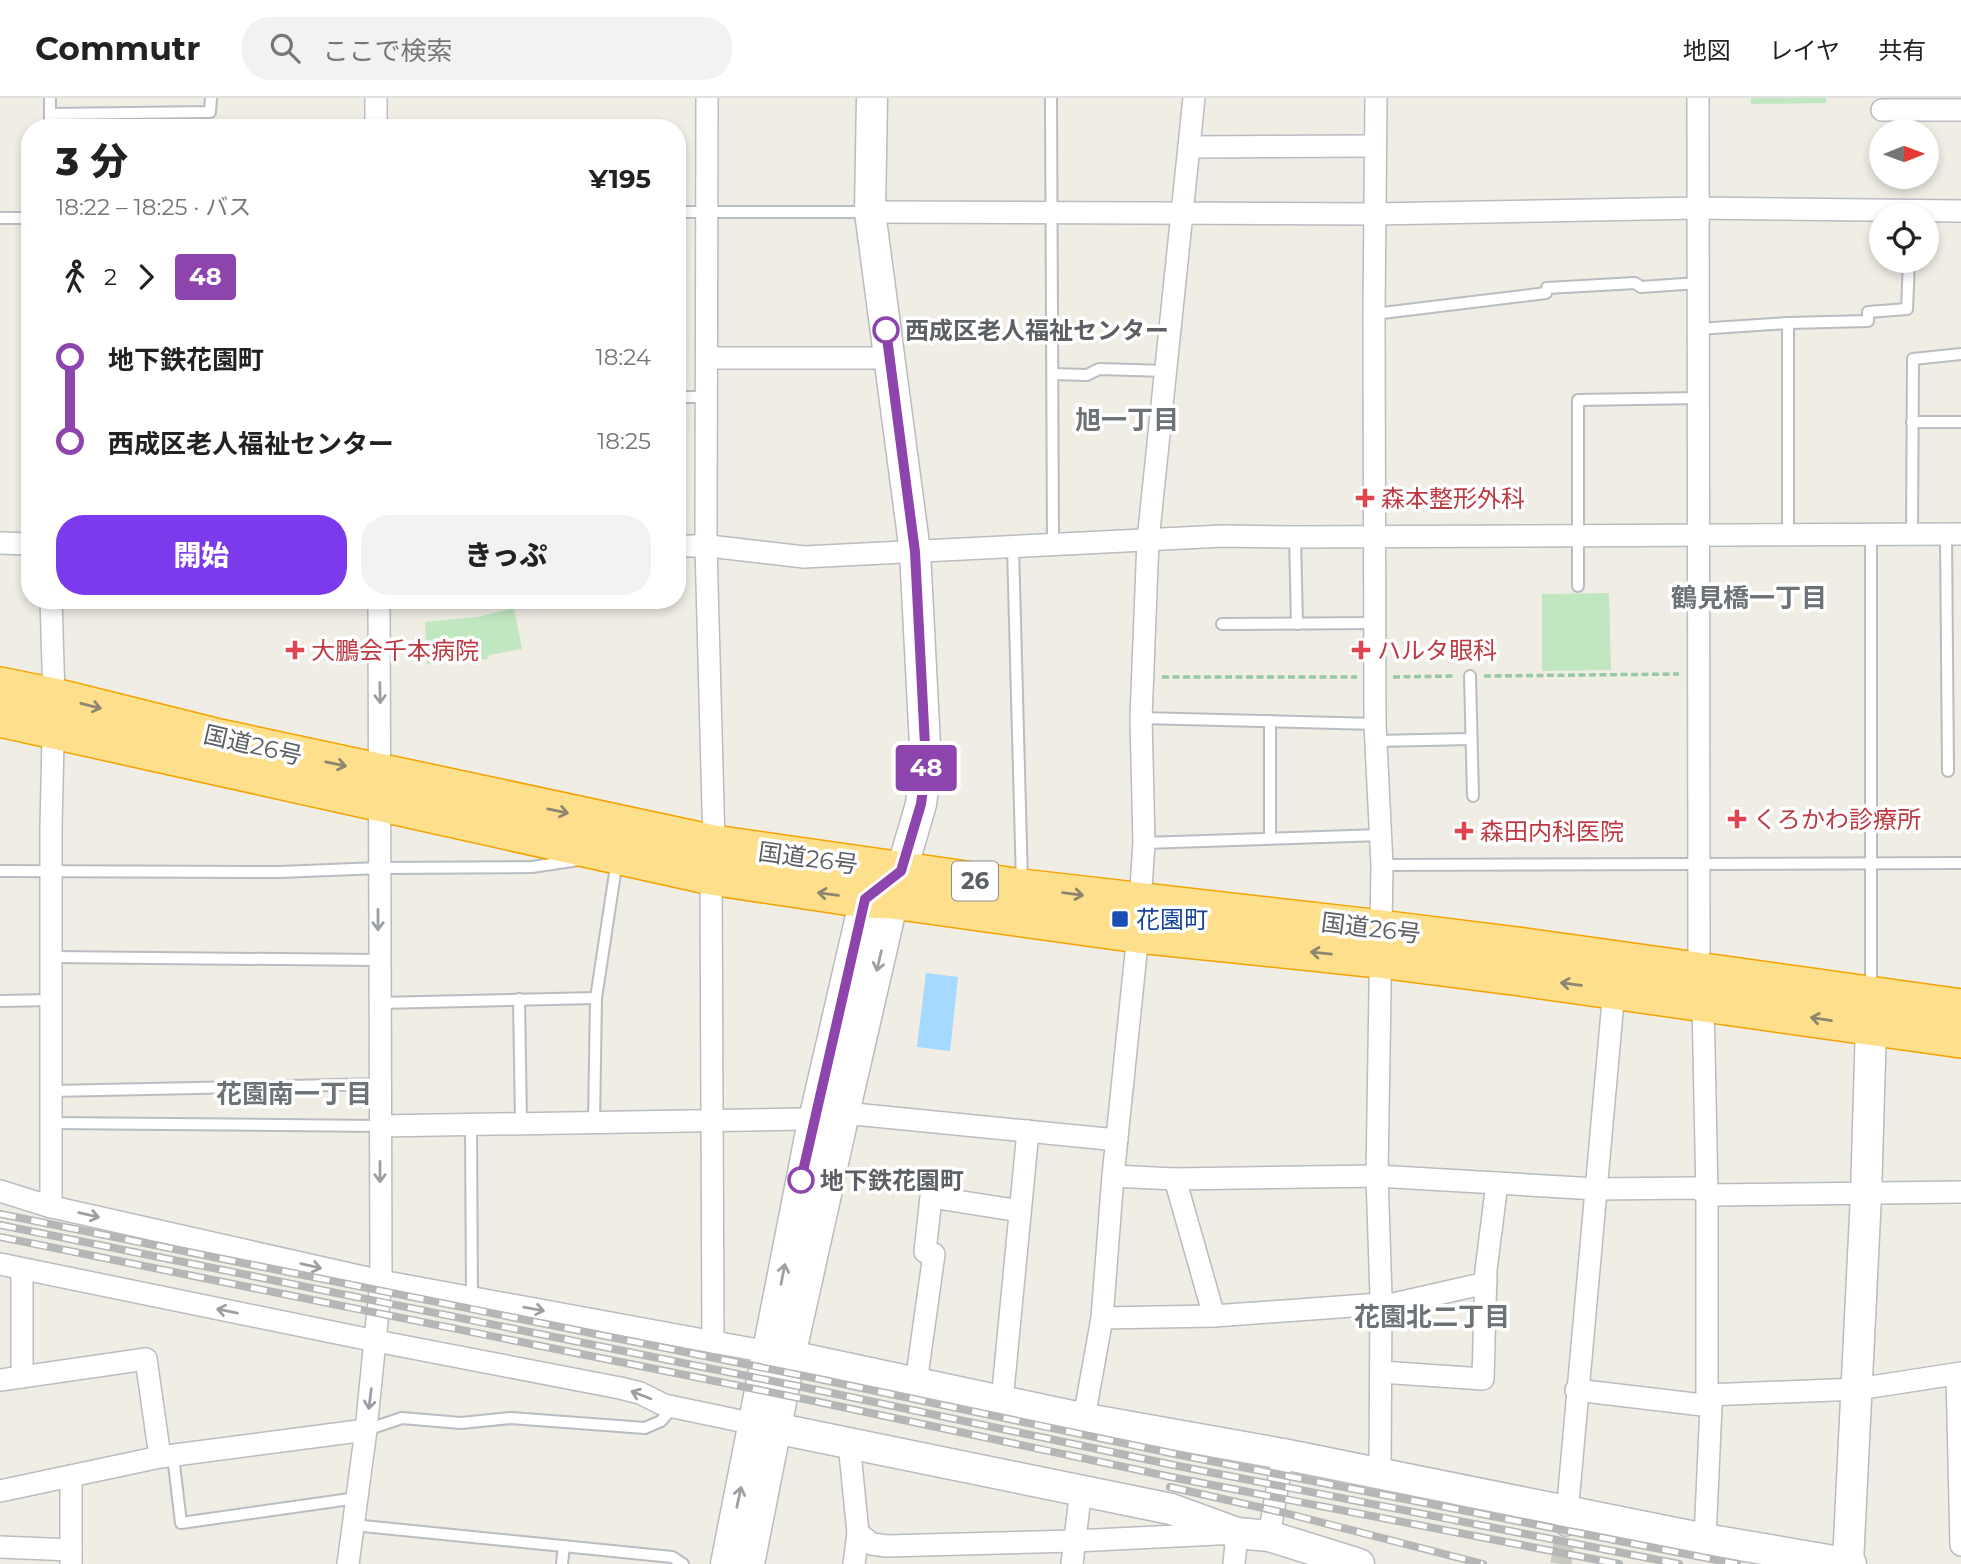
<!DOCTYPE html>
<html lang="ja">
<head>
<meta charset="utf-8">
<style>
  :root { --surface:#fff; --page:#f2f2f2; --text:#222; --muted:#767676; --line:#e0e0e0; --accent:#7c3aed }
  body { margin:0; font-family:Montserrat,"Noto Sans JP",sans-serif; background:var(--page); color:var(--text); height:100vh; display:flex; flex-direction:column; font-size:26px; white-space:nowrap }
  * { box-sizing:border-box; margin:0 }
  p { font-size:23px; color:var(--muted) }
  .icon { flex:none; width:38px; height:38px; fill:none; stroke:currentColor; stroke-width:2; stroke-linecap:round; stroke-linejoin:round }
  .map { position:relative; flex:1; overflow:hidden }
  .panel { position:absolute; left:21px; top:21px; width:665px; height:490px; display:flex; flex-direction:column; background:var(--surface); border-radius:28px; box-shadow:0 4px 10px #0003 }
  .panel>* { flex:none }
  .badge { padding:0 14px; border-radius:5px; font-size:24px; line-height:46px }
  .needle { width:46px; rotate:89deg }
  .fabs { position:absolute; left:1869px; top:21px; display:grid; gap:14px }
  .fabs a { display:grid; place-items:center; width:70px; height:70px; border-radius:50%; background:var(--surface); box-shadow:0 4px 10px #0003; font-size:35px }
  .map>.badge { position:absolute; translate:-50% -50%; box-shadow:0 0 0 4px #fff }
  .legs { display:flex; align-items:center; gap:10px; height:77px; padding:0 35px; font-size:23px }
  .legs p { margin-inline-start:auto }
  .summary { display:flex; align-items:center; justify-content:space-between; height:119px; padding:0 35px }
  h1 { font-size:38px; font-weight:800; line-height:52px }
  .action { display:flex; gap:14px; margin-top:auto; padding:14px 35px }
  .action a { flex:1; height:80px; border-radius:28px; background:var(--accent); color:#fff; font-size:28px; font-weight:800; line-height:80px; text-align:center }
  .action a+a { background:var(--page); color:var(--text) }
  ul { padding:0 35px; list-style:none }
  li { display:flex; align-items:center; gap:24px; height:84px; font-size:26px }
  li i { display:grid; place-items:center; width:10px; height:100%; margin:0 9px; background:currentColor }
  li i::after { content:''; width:18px; height:18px; margin:-9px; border:5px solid; border-radius:50%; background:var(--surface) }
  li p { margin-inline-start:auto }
  li:first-child i { background:linear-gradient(#0000 50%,currentColor 0) }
  li:last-child i { background:linear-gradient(currentColor 50%,#0000 0) }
  header { display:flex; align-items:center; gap:42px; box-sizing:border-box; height:98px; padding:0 35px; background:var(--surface); border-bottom:2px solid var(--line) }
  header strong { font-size:33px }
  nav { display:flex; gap:38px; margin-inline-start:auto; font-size:24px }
  .search { width:490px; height:63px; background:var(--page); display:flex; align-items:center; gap:18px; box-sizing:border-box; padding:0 24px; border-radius:28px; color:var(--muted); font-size:26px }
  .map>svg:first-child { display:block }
  .green { fill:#c1e7c1 }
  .water { fill:#a5d9ff }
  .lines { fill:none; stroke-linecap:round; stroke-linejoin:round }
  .street-tunnel { stroke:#cacac4; stroke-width:21; stroke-dasharray:21 10; stroke-linecap:butt }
  .lane-casing { stroke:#b9bcc1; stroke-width:14 }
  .street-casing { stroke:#b9bcc1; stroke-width:24 }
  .secondary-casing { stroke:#b8bbc1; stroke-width:33 }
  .highway-casing { stroke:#f4a300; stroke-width:40 }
  .path { stroke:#99c8a6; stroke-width:3.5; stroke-dasharray:7 3.5; stroke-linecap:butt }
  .lane { stroke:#fff; stroke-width:10 }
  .street { stroke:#fff; stroke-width:21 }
  .secondary { stroke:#fff; stroke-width:30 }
  .highway { stroke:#fedf8c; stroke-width:37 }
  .rail-casing { stroke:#b5b6b6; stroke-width:8 }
  .rail { stroke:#fff; stroke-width:5; stroke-dasharray:16; stroke-linecap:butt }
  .oneway { stroke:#9da0a3 }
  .oneway2 { stroke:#8d8671 }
  .line-1-casing { stroke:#fff; stroke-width:16 }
  .line-1 { stroke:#8e44ad; stroke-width:10 }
  .stop-1-dot { fill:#fff; stroke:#8e44ad; stroke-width:3.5 }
  .health-dot { fill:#e0444e; stroke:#fff; stroke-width:2.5 }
  .transit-dot { fill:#1a4fb4; stroke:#fff; stroke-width:2.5 }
  .labels { text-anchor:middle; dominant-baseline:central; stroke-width:7; stroke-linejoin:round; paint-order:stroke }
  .shield { fill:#fff; stroke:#8d9093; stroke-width:2 }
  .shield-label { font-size:23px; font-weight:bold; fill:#5c6065 }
  .stop-label { font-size:24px; font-weight:bold; fill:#5c6065; stroke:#fff; text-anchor:start }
  .health-label { font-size:24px; fill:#be3a42; stroke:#fff; text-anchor:start }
  .street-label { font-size:24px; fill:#5c6065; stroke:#fff }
  .transit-label { font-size:24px; fill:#164399; stroke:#fff; text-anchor:start }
  .neighbourhood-label { font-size:26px; font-weight:bold; fill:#6d7277; stroke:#fff }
</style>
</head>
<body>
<header>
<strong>Commutr</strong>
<div class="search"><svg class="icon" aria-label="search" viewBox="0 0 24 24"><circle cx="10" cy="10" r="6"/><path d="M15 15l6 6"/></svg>ここで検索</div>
<nav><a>地図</a><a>レイヤ</a><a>共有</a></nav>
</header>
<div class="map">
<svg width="1961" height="1466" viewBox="0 0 1961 1466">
  <rect width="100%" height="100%" fill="#efede4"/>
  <g class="green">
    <polygon points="1751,0 1826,0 1826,5 1751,6"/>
    <polygon points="1609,495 1611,572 1542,573 1542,496"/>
    <polygon points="514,510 522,551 489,557 487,561 427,566 425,524 478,519"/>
  </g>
  <polygon class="water" points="926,875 958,879 950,953 917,949"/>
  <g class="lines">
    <polyline class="street-tunnel" points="1561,1466 1566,1428"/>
    <defs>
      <g id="lane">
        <polyline points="50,0 50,30"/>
        <polyline points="1051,0 1053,447"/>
        <polyline points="50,16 210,14 211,0"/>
        <polyline points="677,114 867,114"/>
        <polyline points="0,120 30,120"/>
        <polyline points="1374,216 1546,195 1547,190 1635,185 1641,189 1698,185"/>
        <polyline points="1698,231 1788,225 1868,223 1868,214 1907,211 1909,163"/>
        <polyline points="1053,276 1087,277 1099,271 1166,273"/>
        <polyline points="677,299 707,299"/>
        <polyline points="1912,324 1961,324"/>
        <polyline points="1946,436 1948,673"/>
        <polyline points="1788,437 1788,225"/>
        <polyline points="1912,437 1913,261 1961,256"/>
        <polyline points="1295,439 1297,526"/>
        <polyline points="1013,449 1022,785"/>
        <polyline points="1578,488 1578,302 1698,300"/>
        <polyline points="1222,526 1375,525"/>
        <polyline points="1470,578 1473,698"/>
        <polyline points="1141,620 1375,626"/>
        <polyline points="1270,623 1270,739"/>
        <polyline points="1376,643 1471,641"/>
        <polyline points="1144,745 1381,737"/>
        <polyline points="1382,767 1961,765"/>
        <polyline points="0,773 280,774 379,770 532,769 579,762"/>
        <polyline points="51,859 378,862"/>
        <polyline points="1871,892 1871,436"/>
        <polyline points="519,901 521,1025"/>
        <polyline points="0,903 51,902"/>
        <polyline points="379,905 596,900"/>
        <polyline points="51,993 381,986"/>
        <polyline points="594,1024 596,900 617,762"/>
        <polyline points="51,1025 380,1028"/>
        <polyline points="471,1027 472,1200"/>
        <polyline points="366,1332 402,1320 461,1325 511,1320 645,1330 661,1323 674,1308"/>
        <polyline points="173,1358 181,1425 357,1400"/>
        <polyline points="353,1427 672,1459 683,1466"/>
        <polyline points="562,1466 564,1448"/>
      </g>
      <g id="street">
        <polyline points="376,0 376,30"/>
        <polyline points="707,0 706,448 714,746"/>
        <polyline points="1376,0 1374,216 1375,626 1382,767 1377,1078 1381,1198 1380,1375"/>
        <polyline points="1698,0 1699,854"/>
        <polyline points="1882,12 1961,12"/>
        <polyline points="1189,49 1375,48"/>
        <polyline points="870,114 1375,116 1698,110 1961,113"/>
        <polyline points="708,260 889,260"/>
        <polyline points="0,445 30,446"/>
        <polyline points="677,448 709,448 804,459 1223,438 1295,439 1961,436"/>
        <polyline points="51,502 54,599 51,729 51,1109"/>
        <polyline points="711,778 713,1244"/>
        <polyline points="1140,804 1144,745 1141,620 1148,442 1194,0"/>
        <polyline points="844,1015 1117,1042"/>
        <polyline points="380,1028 804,1021"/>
        <polyline points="1113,1078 1175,1081 1377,1078 1596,1091 1697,1090 1707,1097 1961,1094"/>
        <polyline points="1175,1081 1214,1218"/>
        <polyline points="0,1093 48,1108 381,1183 779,1256"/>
        <polyline points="0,1166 371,1242 620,1290 640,1295 664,1307 755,1326"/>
        <polyline points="22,1171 22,1279"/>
        <polyline points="1380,1209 1486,1185"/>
        <polyline points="1102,1220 1214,1218 1380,1206"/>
        <polyline points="1381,1274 1483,1281 1486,1172 1497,1085"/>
        <polyline points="1957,1276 1961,1447"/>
        <polyline points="0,1282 146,1261 160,1359"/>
        <polyline points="916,1285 934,1156 925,1154 931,1099 1020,1113"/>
        <polyline points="1576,1292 1711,1308"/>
        <polyline points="1707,1297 1858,1291 1961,1275"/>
        <polyline points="1002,1303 1028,1033"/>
        <polyline points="1084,1320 1102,1220 1113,1078 1138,836"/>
        <polyline points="849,1345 858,1435 854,1466"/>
        <polyline points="0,1393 160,1359 366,1332"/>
        <polyline points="1566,1427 1614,892"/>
        <polyline points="858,1435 872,1446 887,1448 1075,1443 1237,1435 1234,1466"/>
        <polyline points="1269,1438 1283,1356"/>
        <polyline points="0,1449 71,1452"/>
        <polyline points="1700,1450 1705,1441 1711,1308 1707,1297 1707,1097 1703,903"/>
        <polyline points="71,1466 71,1378"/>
        <polyline points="348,1466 366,1332 381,1183 379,502"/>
        <polyline points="1072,1466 1081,1391"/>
      </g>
      <g id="secondary">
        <polyline points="790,1258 1081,1320 1283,1356 1705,1441 1851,1466"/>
        <polyline points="760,1327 1171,1411 1237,1435 1269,1438 1359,1466"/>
        <polyline points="1848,1465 1866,1097 1871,928"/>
        <polyline points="726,1466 810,1039 865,801 881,788"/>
        <polyline points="749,1466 790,1258 844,1015 893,802 921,706 926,667 915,454 870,114 872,0"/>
      </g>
      <g id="highway">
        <polyline points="0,588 54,599 215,639 714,746 1022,790 1364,829 1525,849 1961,910"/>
        <polyline points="0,620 711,778 865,801 893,802 1138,836 1379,861 1520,879 1961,941"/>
      </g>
    </defs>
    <use href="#lane" class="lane-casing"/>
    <use href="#street" class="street-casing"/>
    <use href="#secondary" class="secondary-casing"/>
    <use href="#highway" class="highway-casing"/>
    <g class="path">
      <polyline points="1484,578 1679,576"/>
      <polyline points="1162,579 1357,579"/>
      <polyline points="1393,579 1455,578"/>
    </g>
    <use href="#lane" class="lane"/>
    <use href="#street" class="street"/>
    <use href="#secondary" class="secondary"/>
    <use href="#highway" class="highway"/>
    <defs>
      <g id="rail">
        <polyline points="0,1116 819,1281 1180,1357 1737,1466"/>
        <polyline points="0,1127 817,1292 1178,1368 1679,1466"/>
        <polyline points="0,1139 814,1303 1176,1380 1619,1466"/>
        <polyline points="1170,1389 1285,1415 1483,1466"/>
      </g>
    </defs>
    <use href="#rail" class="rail-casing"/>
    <use href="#rail" class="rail"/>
  </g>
  <defs><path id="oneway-shaft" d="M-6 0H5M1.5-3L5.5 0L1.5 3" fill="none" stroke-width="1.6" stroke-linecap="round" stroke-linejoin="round" transform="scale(1.75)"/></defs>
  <g class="oneway">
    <use href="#oneway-shaft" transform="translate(380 595) rotate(89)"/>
    <use href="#oneway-shaft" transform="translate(378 822) rotate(90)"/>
    <use href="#oneway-shaft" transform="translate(879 863) rotate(103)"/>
    <use href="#oneway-shaft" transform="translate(380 1074) rotate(90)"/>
    <use href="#oneway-shaft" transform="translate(89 1117) rotate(13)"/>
    <use href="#oneway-shaft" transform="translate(311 1168) rotate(13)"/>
    <use href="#oneway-shaft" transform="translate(783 1176) rotate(-79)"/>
    <use href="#oneway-shaft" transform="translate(534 1211) rotate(10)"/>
    <use href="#oneway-shaft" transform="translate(227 1213) rotate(-168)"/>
    <use href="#oneway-shaft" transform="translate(641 1297) rotate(-159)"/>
    <use href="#oneway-shaft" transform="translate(370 1301) rotate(97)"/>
    <use href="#oneway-shaft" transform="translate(739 1399) rotate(-78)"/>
  </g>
  <g class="oneway2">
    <use href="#oneway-shaft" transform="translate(91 608) rotate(14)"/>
    <use href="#oneway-shaft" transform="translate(336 666) rotate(12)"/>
    <use href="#oneway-shaft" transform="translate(558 713) rotate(12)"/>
    <use href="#oneway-shaft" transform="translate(828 796) rotate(-172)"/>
    <use href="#oneway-shaft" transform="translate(1073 796) rotate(7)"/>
    <use href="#oneway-shaft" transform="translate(1321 855) rotate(-174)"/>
    <use href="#oneway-shaft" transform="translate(1571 886) rotate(-172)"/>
    <use href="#oneway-shaft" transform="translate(1821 921) rotate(-171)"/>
  </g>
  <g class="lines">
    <defs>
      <polyline id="line-1" points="801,1082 865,801 901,773 921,706 926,667 915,454 886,232"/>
    </defs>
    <use href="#line-1" class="line-1-casing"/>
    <use href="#line-1" class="line-1"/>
  </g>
  <g class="stop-1-dot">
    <circle cx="886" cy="232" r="12"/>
    <circle cx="801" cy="1082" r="12"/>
  </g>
  <g class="health-dot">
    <path d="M1361.5 389.5h7v7h7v7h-7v7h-7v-7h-7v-7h7z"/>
    <path d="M291.5 541.5h7v7h7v7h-7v7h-7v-7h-7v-7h7z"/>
    <path d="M1357.5 541.5h7v7h7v7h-7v7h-7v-7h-7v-7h7z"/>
    <path d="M1733.5 710.5h7v7h7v7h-7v7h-7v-7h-7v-7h7z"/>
    <path d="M1460.5 722.5h7v7h7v7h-7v7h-7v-7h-7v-7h7z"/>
  </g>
  <rect class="transit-dot" x="1111" y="812" width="18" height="18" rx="3.5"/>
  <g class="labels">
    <rect class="shield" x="952" y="763.5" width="46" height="39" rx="5"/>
    <g class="shield-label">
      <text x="975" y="783">26</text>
    </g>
    <g class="stop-label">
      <text x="905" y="232">西成区老人福祉センター</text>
      <text x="820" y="1082">地下鉄花園町</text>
    </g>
    <g class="health-label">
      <text x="1381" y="400">森本整形外科</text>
      <text x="311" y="552">大鵬会千本病院</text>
      <text x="1377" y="552">ハルタ眼科</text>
      <text x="1753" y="721">くろかわ診療所</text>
      <text x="1480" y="733">森田内科医院</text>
    </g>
    <g class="street-label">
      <text transform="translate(253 647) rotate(13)">国道26号</text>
      <text transform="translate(808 760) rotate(8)">国道26号</text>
      <text transform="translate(1371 830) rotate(7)">国道26号</text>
    </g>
    <g class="transit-label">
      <text x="1136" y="821">花園町</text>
    </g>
    <g class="neighbourhood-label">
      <text x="1127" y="322">旭一丁目</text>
      <text x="1749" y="500">鶴見橋一丁目</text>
      <text x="294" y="996">花園南一丁目</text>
      <text x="1432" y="1219">花園北二丁目</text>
    </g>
  </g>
</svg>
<div class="fabs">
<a><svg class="needle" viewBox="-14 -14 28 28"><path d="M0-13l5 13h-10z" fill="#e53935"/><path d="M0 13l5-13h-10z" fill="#767676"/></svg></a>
<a><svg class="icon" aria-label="locate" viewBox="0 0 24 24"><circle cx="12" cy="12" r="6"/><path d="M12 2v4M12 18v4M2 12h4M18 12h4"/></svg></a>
</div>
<b class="badge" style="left:926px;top:670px;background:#8e44ad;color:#fff">48</b>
<section class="panel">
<div class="summary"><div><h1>3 分</h1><p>18:22 – 18:25 · バス</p></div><b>¥195</b></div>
<div class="legs"><svg class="icon" aria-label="walk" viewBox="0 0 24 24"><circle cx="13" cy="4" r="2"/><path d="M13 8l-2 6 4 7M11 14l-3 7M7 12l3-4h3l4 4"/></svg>2<svg class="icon" aria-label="forward" viewBox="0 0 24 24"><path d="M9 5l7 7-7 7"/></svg><b class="badge" style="background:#8e44ad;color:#fff">48</b></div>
<ul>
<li><i style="color:#8e44ad"></i><b>地下鉄花園町</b><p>18:24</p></li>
<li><i style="color:#8e44ad"></i><b>西成区老人福祉センター</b><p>18:25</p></li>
</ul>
<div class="action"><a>開始</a><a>きっぷ</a></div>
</section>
</div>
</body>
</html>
